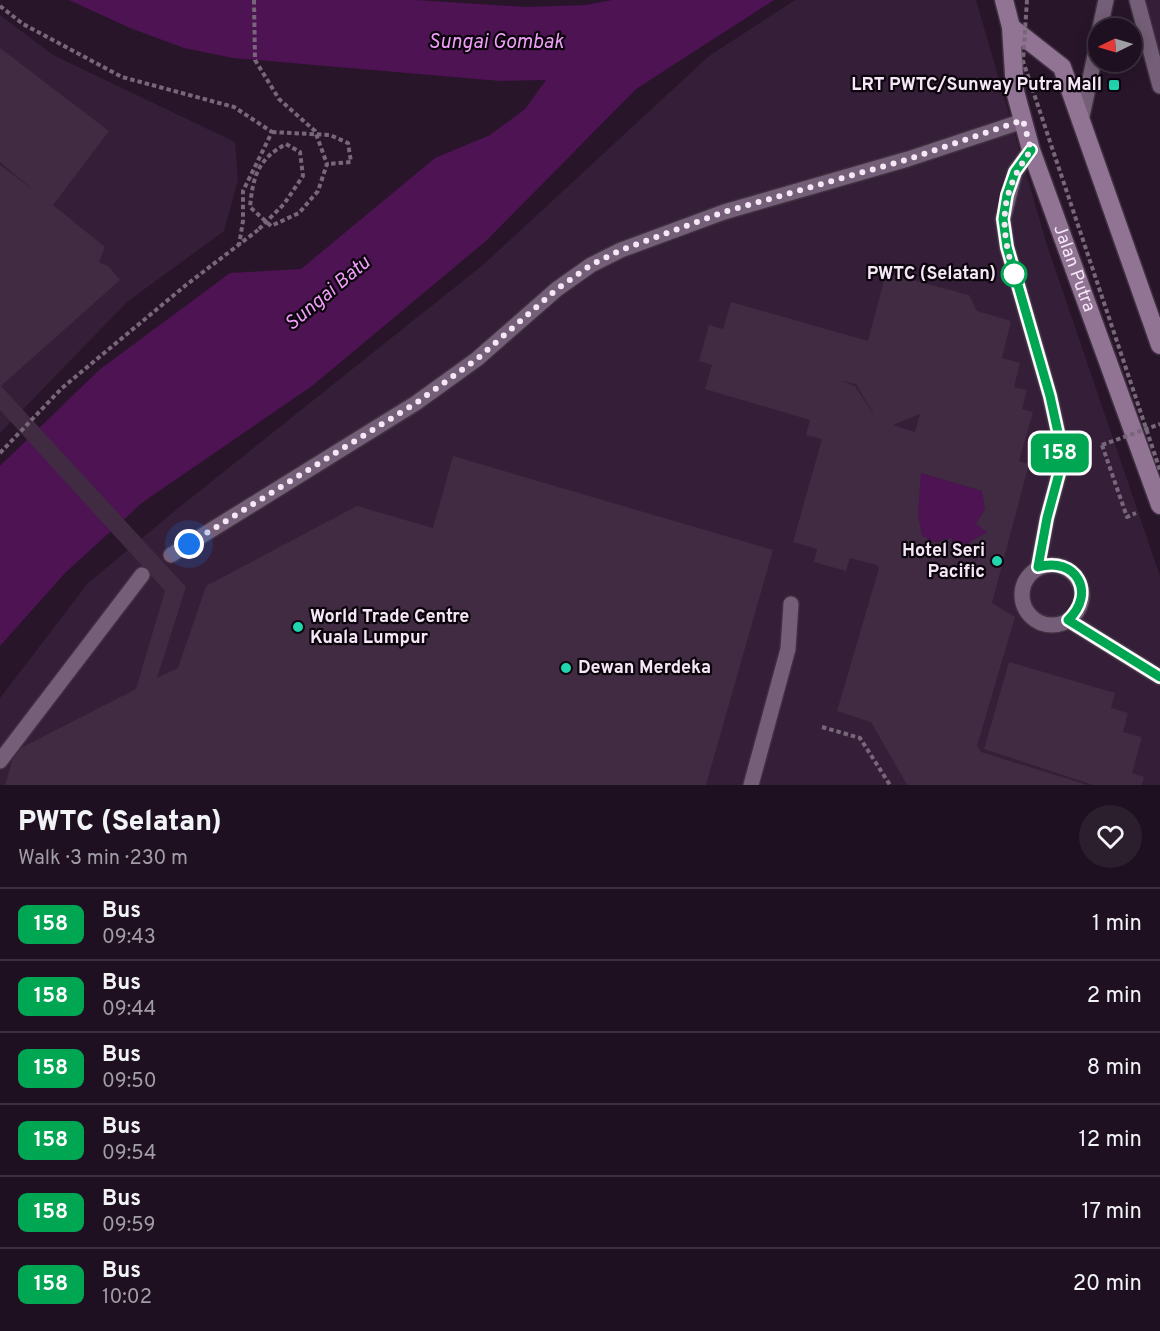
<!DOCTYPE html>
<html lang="en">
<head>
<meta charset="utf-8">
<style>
  :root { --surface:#1e1020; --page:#2b1e2d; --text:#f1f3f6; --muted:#a19da5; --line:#3c303e }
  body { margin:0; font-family:Overpass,sans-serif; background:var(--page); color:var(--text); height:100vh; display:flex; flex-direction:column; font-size:22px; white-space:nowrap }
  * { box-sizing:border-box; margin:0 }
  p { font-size:20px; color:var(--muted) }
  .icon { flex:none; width:33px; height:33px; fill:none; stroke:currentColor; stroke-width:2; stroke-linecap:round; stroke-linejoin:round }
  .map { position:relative; height:785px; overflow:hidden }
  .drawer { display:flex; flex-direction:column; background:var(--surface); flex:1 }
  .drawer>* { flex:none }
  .badge { padding:0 12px; border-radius:9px; font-size:21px; line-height:39px }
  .needle { width:39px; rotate:265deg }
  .tools { position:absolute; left:1088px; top:18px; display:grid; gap:12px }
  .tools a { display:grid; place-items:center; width:54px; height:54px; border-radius:50%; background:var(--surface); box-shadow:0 3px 15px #0003,0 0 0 2px var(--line); font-size:30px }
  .you { position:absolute; width:30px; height:30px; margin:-15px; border:4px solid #fff; border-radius:50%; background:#1a73e8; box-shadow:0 0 0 9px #1a73e833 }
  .map>.badge { position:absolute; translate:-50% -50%; box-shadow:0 0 0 3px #fff }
  .round { display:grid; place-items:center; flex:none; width:63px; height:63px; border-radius:32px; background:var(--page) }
  .summary { display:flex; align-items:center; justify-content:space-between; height:102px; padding:0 18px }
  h1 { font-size:28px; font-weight:800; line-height:45px }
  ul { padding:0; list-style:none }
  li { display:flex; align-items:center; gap:18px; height:72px; padding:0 18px; border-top:2px solid var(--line) }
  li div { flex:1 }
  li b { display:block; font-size:22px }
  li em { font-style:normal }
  li .badge { min-width:66px; font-weight:700; text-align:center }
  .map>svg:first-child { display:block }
  .built { fill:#351e38 }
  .water { fill:#4d1353 }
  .building { fill:#402b42; fill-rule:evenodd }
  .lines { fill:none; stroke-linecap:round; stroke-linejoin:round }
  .lane-casing { stroke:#3f3040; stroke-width:18 }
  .secondary-casing { stroke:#3f3040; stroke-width:21 }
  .path { stroke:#786779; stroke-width:4; stroke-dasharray:4.5 3; stroke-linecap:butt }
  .lane { stroke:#755f78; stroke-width:15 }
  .secondary { stroke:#917394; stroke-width:18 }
  .path-bridge { stroke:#786779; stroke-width:4; stroke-dasharray:4.5 3; stroke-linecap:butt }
  .line-casing { stroke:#fff; stroke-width:14 }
  .line { stroke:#00a651; stroke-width:9 }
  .walk { stroke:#f5e7f6; stroke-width:6; stroke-dasharray:0 10.8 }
  .poi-dot { fill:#21d5af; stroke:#0c050d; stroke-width:2 }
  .stop-dot { fill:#fff; stroke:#00a651; stroke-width:3 }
  .labels { text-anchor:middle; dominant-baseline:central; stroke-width:4.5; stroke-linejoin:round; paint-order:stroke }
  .poi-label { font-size:18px; font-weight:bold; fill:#f5e7f6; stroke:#0c050d; text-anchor:end }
  .street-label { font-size:18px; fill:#f5e7f6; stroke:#0c050d }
  .stop-label { font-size:18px; font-weight:bold; fill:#f5e7f6; stroke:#0c050d; text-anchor:end }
  .water-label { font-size:20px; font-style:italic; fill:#ef9ef8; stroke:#0c050d }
</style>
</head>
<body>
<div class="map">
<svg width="1160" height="785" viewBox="0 0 1160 785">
  <rect width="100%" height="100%" fill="#28152a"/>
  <g class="built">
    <polygon points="795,0 976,0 1047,245 1160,576 1160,785 0,785 0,698 88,583 177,509 484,264 709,56"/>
    <polygon points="1144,0 1160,0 1160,62"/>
    <polygon points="0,15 53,55 235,142 238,180 224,231 127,302 0,433"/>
  </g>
  <g class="water">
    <polygon points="69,0 416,0 527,7 586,5 612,0 774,0 636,89 487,240 312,386 143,502 65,573 0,646 0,466 3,463 99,370 230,273 301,269 435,158 490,135 525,109 546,80 500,81 233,58 184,48 130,28"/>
    <polygon points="921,473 982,491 985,509 976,524 987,532 953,552 952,538 934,542 922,536 918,514"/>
  </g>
  <g class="building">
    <polygon points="0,48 109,131 53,205 105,247 99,262 108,266 120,280 1,386 186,587 157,678 178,668 206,586 357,506 433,528 453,456 773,550 706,785 5,785 15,751 136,689 165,591 0,410 0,165 36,192 0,162"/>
    <path d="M886,273l83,22 8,16 34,10 -9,37 18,5 -6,24 13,3 -5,19 11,3 -14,49 10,3 -37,139 23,14 -38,129 4,6 107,33h-181l-36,-63 -34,-11 42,-143 -2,-3 -27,-7 -4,13 -32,-9 3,-13 -24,-7 29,-103 -16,-4 4,-15 -105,-31 7,-24 -13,-4 10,-36 14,4 8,-27 137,39zM842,381l14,3 21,36 -22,-34zM920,414l-5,18 -22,-7zM921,473l61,18 3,18 -9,15 11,8 -34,20 -1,-14 -18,4 -12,-6 -4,-22z"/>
    <polygon points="1009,662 1115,693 1111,708 1128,713 1123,732 1142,737 1132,773 1144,777 1142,785 1093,785 984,749"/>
  </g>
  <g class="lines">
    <defs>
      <g id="lane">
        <polyline points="1137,0 1160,86"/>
        <polyline points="1100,28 1106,0"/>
        <polyline points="1081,121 1098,41"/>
        <polyline points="1031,150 1015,172 1003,219 1007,247 1050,396 1059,437 1061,466 1047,518 1038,567"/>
        <polyline points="171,555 416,403 477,359 557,289 591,265 621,250 724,212 908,159 1023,121"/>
        <circle cx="1052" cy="595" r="30"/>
        <polyline points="1068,620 1160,677"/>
        <polyline points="0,761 142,575"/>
        <polyline points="751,785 788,649 791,604"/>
      </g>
      <g id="secondary">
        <path id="s1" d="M1004,0l7,27 4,64 16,59 129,355"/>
        <polyline points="1011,27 1062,67 1160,345"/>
      </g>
    </defs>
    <use href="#lane" class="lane-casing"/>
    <use href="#secondary" class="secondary-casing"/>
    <g class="path">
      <polyline points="0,6 23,24 122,77 234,107 272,132 243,191 243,221 239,245"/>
      <polyline points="272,132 330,135 348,143 351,162 327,164"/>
      <polyline points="1102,445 1127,517 1136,513"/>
      <polyline points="0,453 62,388 186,285 258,230"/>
      <polyline points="822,727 860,738 890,785"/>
    </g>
    <use href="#lane" class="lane"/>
    <use href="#secondary" class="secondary"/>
    <g class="path-bridge">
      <path d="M254,0l1,60 24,39 36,32 12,33 -9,27 -19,22 -28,13 -21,-19c3,-31 8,-48 36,-63l14,8 3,24 -19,28 -26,26"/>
      <polyline points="1027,0 1023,61 1160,470"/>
      <polyline points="1102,445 1160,424"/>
    </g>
  </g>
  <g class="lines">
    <defs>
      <path id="line" d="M1031,150l-16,22 -8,23 -4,24 4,28 43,149 9,41 2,29 -14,52 -9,49c38,-11 59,26 30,53l92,57"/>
    </defs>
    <use href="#line" class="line-casing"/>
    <use href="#line" class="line"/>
    <path class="walk" d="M189,544l227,-141 61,-44 80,-70 34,-24 30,-15 103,-38 185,-53 114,-39 8,30c-31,43 -32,74 -17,124"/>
  </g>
  <g class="poi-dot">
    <rect x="1108" y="79" width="12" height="12" rx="3"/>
    <circle cx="997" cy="561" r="6"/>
    <circle cx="298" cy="627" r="6"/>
    <circle cx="566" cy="668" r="6"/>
  </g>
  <circle class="stop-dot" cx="1014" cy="274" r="12"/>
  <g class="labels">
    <g class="poi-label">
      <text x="1102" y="85">LRT PWTC/Sunway Putra Mall</text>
      <text x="985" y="551">Hotel Seri<tspan x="985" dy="21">Pacific</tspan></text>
      <text x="310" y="617" text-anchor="start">World Trade Centre<tspan x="310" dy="21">Kuala Lumpur</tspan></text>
      <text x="578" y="668" text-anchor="start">Dewan Merdeka</text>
    </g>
    <g class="street-label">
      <text stroke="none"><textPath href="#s1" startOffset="279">Jalan Putra</textPath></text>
    </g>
    <g class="stop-label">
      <text x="996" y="274">PWTC (Selatan)</text>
    </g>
    <g class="water-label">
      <text x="496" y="43">Sungai Gombak</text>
      <text transform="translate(328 294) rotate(-40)">Sungai Batu</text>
    </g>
  </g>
</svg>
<div class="tools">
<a><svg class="needle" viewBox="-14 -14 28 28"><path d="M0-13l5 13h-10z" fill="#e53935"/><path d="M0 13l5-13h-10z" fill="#a19da5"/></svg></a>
</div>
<div class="you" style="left:189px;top:544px"></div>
<b class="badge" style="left:1060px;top:453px;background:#00a651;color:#fff">158</b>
</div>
<section class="drawer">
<div class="summary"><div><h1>PWTC (Selatan)</h1><p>Walk · 3 min · 230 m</p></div><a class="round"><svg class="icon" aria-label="heart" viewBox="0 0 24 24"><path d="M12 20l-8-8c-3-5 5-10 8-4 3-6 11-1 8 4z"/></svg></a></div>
<ul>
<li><span class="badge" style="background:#00a651;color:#fff">158</span><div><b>Bus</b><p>09:43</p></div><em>1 min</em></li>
<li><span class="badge" style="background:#00a651;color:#fff">158</span><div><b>Bus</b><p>09:44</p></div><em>2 min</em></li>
<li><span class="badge" style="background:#00a651;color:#fff">158</span><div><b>Bus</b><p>09:50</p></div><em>8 min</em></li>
<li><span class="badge" style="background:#00a651;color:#fff">158</span><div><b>Bus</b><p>09:54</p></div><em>12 min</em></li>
<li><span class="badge" style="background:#00a651;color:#fff">158</span><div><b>Bus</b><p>09:59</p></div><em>17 min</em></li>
<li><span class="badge" style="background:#00a651;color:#fff">158</span><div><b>Bus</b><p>10:02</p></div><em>20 min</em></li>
</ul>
</section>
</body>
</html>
